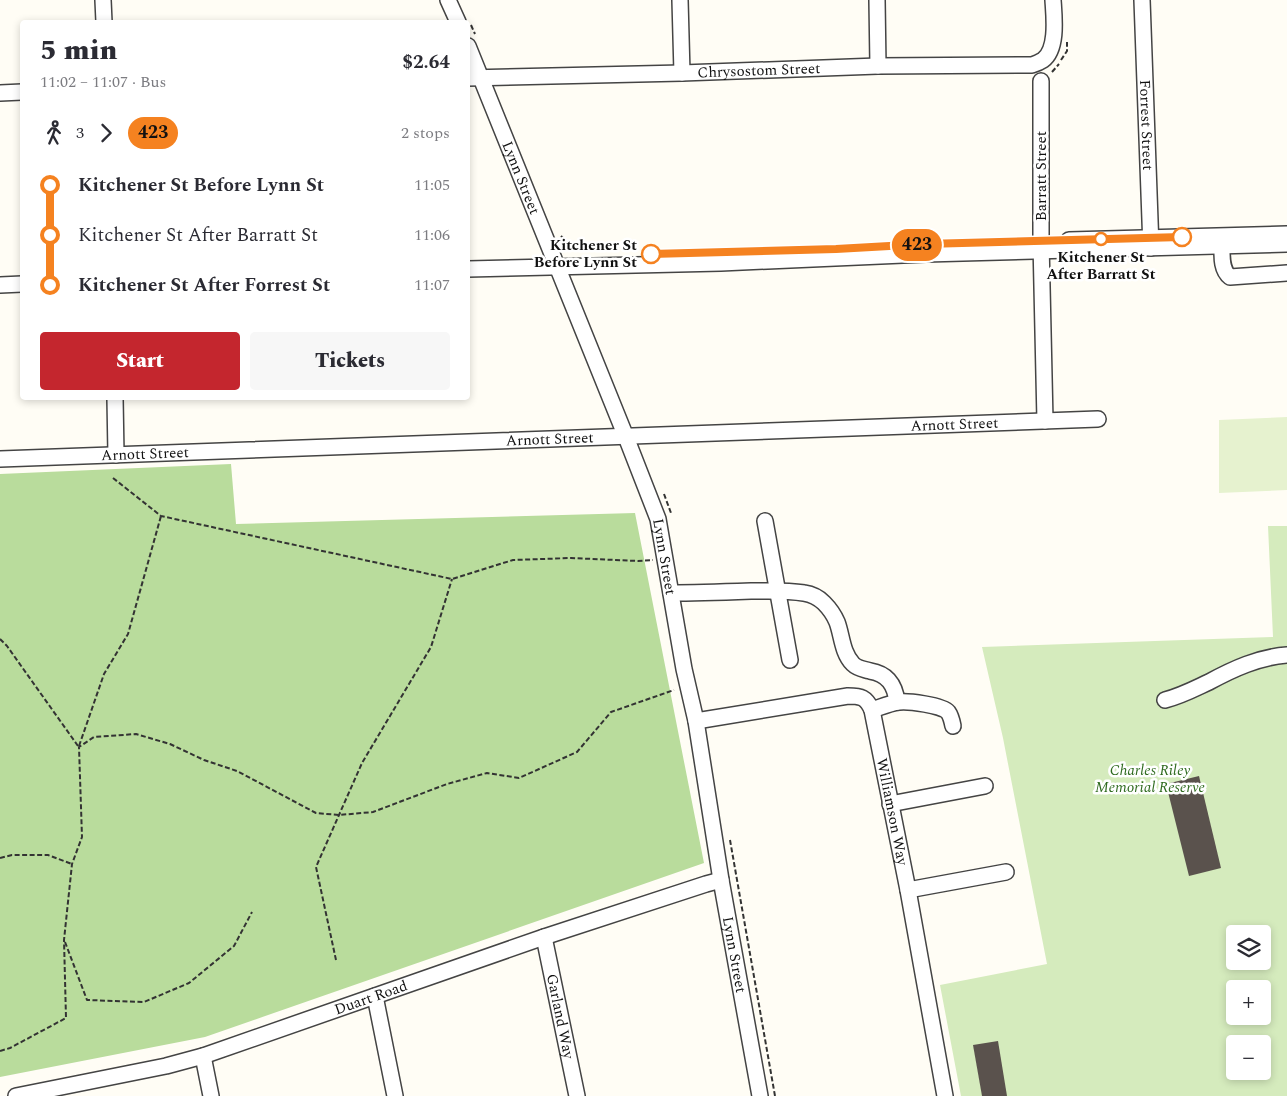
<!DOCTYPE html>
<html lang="en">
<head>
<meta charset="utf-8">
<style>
  :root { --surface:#fff; --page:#f7f7f7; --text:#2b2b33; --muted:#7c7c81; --accent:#c4262e }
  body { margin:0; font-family:Spectral,serif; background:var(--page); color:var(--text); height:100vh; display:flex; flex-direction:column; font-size:19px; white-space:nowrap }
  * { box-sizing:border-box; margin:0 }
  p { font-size:16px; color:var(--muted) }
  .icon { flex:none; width:28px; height:28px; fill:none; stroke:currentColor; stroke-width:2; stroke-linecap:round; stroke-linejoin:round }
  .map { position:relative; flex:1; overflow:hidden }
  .details { position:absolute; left:20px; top:20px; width:450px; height:380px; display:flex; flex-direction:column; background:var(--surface); border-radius:5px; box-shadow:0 2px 8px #0003 }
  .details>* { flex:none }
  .badge { padding:0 10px; border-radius:16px; font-size:18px; line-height:32px }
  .buttons { position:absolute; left:1226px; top:925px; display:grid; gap:10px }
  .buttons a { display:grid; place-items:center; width:45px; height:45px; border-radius:5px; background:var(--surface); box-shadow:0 2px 8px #0003; font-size:25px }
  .map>.badge { position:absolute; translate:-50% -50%; box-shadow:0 0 0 2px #fff }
  .legs { display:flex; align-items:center; gap:8px; height:55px; padding:0 20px; font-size:16px }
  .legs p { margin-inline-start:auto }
  .summary { display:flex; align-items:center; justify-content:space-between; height:85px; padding:0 20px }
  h1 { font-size:28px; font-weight:800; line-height:38px }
  .primary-button { display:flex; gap:10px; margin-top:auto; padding:10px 20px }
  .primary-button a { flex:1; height:58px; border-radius:5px; background:var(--accent); color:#fff; font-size:20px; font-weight:800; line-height:58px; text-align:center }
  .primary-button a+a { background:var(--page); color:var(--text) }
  ul { padding:0 20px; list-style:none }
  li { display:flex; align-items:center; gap:18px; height:50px; font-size:19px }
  li i { display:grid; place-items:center; width:8px; height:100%; margin:0 6px; background:currentColor }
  li i::after { content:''; width:12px; height:12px; margin:-6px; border:4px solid; border-radius:50%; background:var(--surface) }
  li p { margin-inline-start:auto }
  li:first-child i { background:linear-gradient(#0000 50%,currentColor 0) }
  li:last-child i { background:linear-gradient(currentColor 50%,#0000 0) }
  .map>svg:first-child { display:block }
  .green { fill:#d5ebbd; fill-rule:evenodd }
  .forest { fill:#b9dc9c }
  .pitch { fill:#e6f2cf }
  .building { fill:#5a524d }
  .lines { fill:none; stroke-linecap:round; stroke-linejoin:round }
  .minor-casing { stroke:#444; stroke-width:18 }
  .path { stroke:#333; stroke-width:2; stroke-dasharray:5 2.5; stroke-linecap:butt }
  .minor { stroke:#fff; stroke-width:15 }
  .line-1-casing { stroke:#fff; stroke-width:11 }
  .line-1 { stroke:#f58220; stroke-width:8 }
  .stop-1-dot { fill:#fff; stroke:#f58220; stroke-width:2.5 }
  .labels { text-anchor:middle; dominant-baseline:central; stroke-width:5; stroke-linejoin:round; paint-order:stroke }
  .street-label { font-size:15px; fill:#111; stroke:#fff }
  .stop-label { font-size:15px; font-weight:bold; fill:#111; stroke:#fff; text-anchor:end }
  .park-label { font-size:15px; font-style:italic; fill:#2f6b1f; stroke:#fff }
</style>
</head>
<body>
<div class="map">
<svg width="1287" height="1096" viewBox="0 0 1287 1096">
  <rect width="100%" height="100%" fill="#fffdf5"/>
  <path class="green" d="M1268,526h19v570h-326l-21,-111 107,-21 -44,-226 -21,-91 291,-10zM1235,934h27v27h-27zM1235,989h27v27h-27zM1235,1044h27v27h-27z"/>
  <polygon class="forest" points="231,464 236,524 635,513 704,863 205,1037 0,1077 0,474"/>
  <polygon class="pitch" points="1287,417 1287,490 1219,493 1219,420"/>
  <g class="building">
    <polygon points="1199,776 1221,868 1189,876 1166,784"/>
    <polygon points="998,1041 1007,1096 982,1096 973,1045"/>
  </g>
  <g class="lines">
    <defs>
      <g id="minor">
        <polyline points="103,0 104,22"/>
        <polyline points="448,0 458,22"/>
        <polyline points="680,0 682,73"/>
        <polyline points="877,0 878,66"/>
        <path id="s1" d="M1142,0l9,248"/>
        <path id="s2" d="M468,46l158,391 32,82 26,150 12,52 25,159 39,216"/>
        <path id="s3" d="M468,78l214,-5 196,-7 154,-1c3,-1 8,-3 11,-5 15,-11 11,-44 10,-60"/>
        <polyline points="1041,81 1041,242 1045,421"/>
        <polyline points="0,93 22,92"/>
        <polyline points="1069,240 1287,234"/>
        <path d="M1222,246c0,10 -1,24 8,31l57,-4"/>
        <polyline points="468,269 721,263 926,254 1287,244"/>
        <polyline points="0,285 22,284"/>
        <polyline points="115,398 116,455"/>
        <path id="s4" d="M0,459l1098,-40"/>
        <polyline points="765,521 790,660"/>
        <path d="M671,593c26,0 53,-1 80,-2 17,0 35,-1 53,2 7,1 15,5 20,10 5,5 10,12 13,19 5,13 5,31 16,42 5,5 11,5 17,7 18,3 25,14 27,31"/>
        <path d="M1165,700c16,-4 29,-11 44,-18 24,-13 50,-25 78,-27"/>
        <path d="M872,710c9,-3 18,-7 27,-8 9,-1 43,3 49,10 3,4 4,9 5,14"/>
        <path id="s5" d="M696,721l152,-25c13,0 18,1 24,14l36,180 37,206"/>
        <polyline points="890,804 985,786"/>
        <polyline points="908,890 1006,872"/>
        <path id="s6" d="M544,937l33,159"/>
        <polyline points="375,996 395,1096"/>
        <polyline points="203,1056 211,1096"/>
        <path id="s7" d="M16,1096l150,-30 37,-10 341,-119 162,-53 15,-4"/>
      </g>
    </defs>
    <use href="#minor" class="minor-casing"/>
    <g class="path">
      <polyline points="471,25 475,34"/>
      <polyline points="1061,60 1067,51 1067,42"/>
      <polyline points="1052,72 1059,64"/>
      <polyline points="561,236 568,243 583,244"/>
      <polyline points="113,478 161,516 452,579 513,560 571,558 638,561 653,560"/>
      <polyline points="664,494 671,513"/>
      <polyline points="0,639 7,646 78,746"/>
      <polyline points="79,746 104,674 128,634 161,516"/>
      <polyline points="730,840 775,1096"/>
      <polyline points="0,858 12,855 48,855 72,864"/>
      <polyline points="65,942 87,1000 144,1002 189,983 234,946 252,912"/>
      <polyline points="336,960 316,867 362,763 431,647 452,579"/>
      <polyline points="0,1051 10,1048 66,1018 64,940 72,864 82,837 79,747 94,737 136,734 170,744 204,760 237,771 316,813 339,815 373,812 447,784 487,773 519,778 577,752 611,712 674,690"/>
    </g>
    <use href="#minor" class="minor"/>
  </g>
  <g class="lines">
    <defs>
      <polyline id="line-1" points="651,254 836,249 925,244 1182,237"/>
    </defs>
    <use href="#line-1" class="line-1-casing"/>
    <use href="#line-1" class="line-1"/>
  </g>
  <g class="stop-1-dot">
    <circle cx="1182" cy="237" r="9"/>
    <circle cx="1101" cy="239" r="6"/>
    <circle cx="651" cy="254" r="9"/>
  </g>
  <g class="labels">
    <g class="street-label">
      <text stroke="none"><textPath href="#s3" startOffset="291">Chrysostom Street</textPath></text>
      <text stroke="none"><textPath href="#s1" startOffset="125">Forrest Street</textPath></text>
      <text transform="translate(1041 176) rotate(-90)">Barratt Street</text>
      <text stroke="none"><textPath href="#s2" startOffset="142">Lynn Street</textPath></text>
      <text stroke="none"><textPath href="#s4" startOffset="955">Arnott Street</textPath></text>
      <text stroke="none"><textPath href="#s4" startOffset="550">Arnott Street</textPath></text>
      <text stroke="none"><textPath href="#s4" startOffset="145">Arnott Street</textPath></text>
      <text stroke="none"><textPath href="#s2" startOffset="548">Lynn Street</textPath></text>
      <text stroke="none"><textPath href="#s5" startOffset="288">Williamson Way</textPath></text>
      <text stroke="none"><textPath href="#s2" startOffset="952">Lynn Street</textPath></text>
      <text stroke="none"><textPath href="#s7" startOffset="369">Duart Road</textPath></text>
      <text stroke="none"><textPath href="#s6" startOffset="81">Garland Way</textPath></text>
    </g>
    <g class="stop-label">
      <text x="637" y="245">Kitchener St<tspan x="637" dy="17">Before Lynn St</tspan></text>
      <text x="1101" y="257" text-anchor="middle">Kitchener St<tspan x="1101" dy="17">After Barratt St</tspan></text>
    </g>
    <g class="park-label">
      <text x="1150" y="770">Charles Riley<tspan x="1150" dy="17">Memorial Reserve</tspan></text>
    </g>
  </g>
</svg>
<div class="buttons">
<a><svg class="icon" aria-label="layers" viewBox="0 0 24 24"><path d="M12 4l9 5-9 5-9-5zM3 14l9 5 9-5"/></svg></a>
<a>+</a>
<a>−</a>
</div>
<b class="badge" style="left:917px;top:245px;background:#f58220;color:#111">423</b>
<section class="details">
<div class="summary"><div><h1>5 min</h1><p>11:02 – 11:07 · Bus</p></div><b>$2.64</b></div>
<div class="legs"><svg class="icon" aria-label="walk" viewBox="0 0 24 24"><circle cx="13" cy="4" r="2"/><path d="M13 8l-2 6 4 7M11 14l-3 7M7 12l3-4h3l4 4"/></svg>3<svg class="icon" aria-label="forward" viewBox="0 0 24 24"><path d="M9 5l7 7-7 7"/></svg><b class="badge" style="background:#f58220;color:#111">423</b><p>2 stops</p></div>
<ul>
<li><i style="color:#f58220"></i><b>Kitchener St Before Lynn St</b><p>11:05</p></li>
<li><i style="color:#f58220"></i><span>Kitchener St After Barratt St</span><p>11:06</p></li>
<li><i style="color:#f58220"></i><b>Kitchener St After Forrest St</b><p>11:07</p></li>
</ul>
<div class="primary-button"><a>Start</a><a>Tickets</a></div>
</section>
</div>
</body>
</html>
